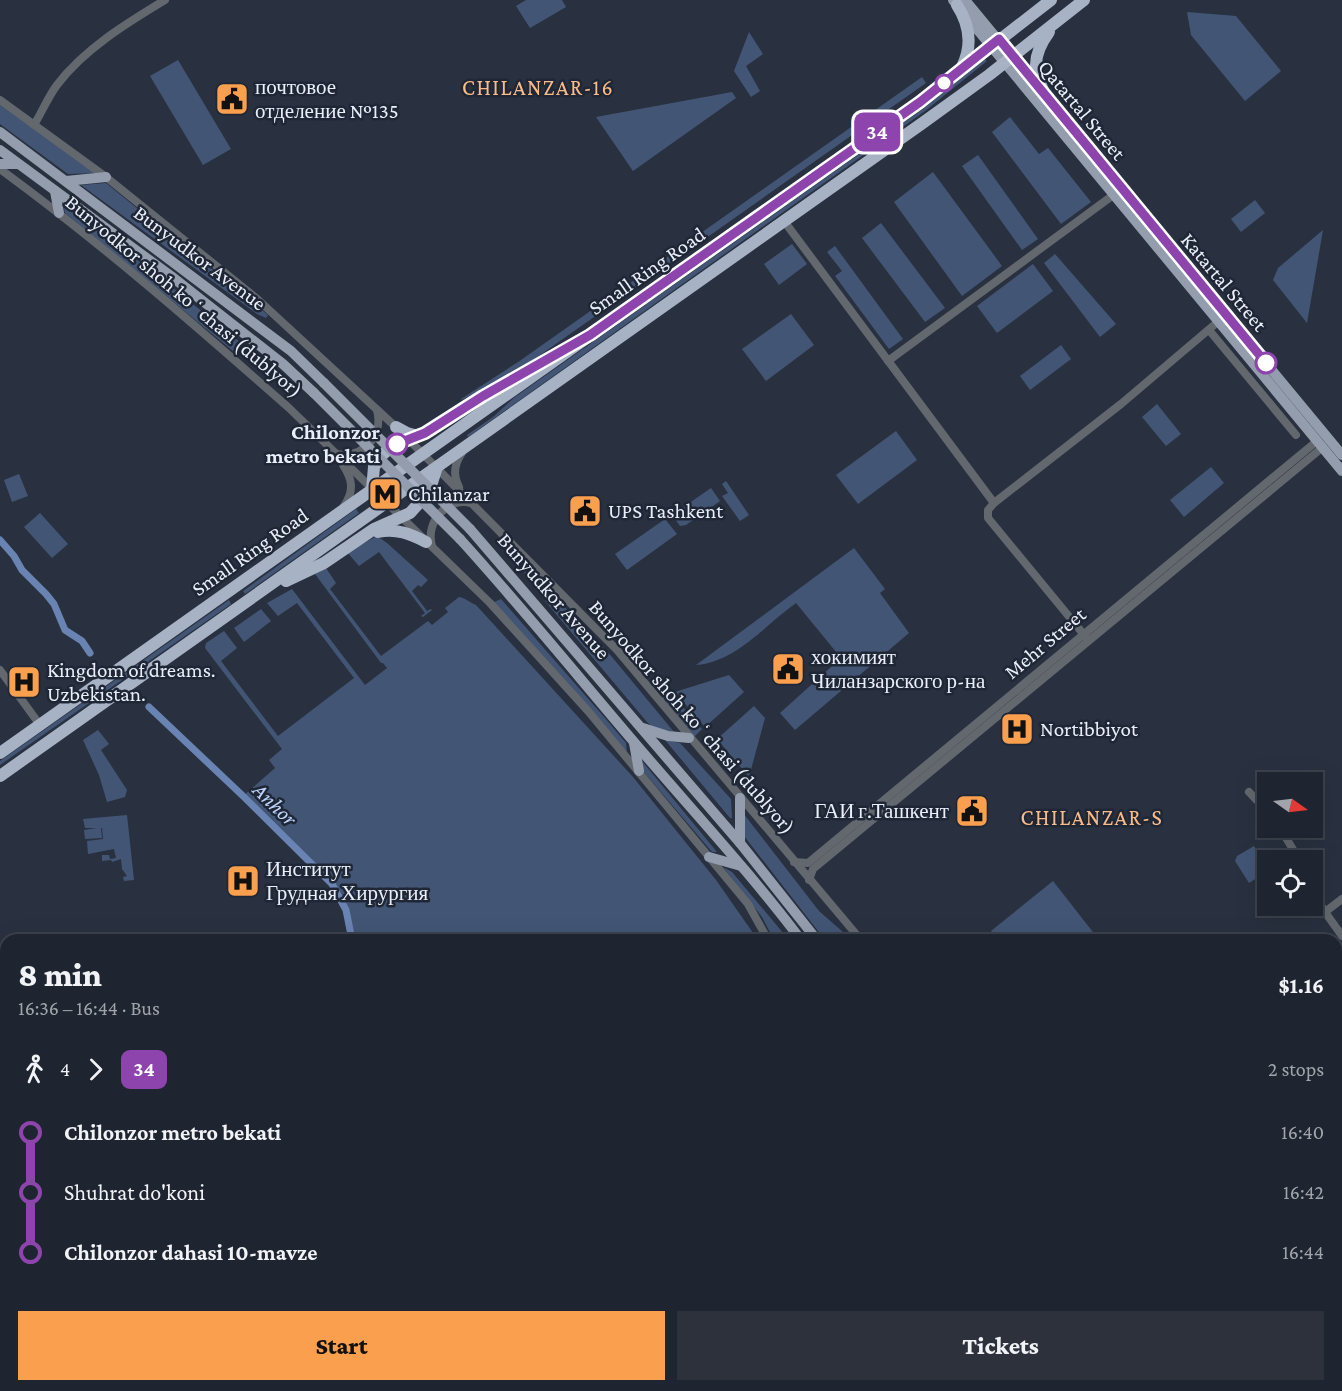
<!DOCTYPE html>
<html lang="en">
<head>
<meta charset="utf-8">
<style>
  :root { --surface:#1f2530; --page:#2c313c; --text:#f1f3f6; --muted:#a1a5ab; --line:#3c424c; --accent:#fa9f4e }
  body { margin:0; font-family:"Crimson Pro",serif; background:var(--page); color:var(--text); height:100vh; display:flex; flex-direction:column; font-size:22px; white-space:nowrap }
  * { box-sizing:border-box; margin:0 }
  p { font-size:20px; color:var(--muted) }
  .icon { flex:none; width:33px; height:33px; fill:none; stroke:currentColor; stroke-width:2; stroke-linecap:round; stroke-linejoin:round }
  .map { position:relative; flex:1; overflow:hidden }
  .details { position:absolute; left:0px; top:934px; width:1342px; height:458px; display:flex; flex-direction:column; background:var(--surface); border-radius:18px 18px 0 0; box-shadow:0 6px 24px #0002,0 0 0 2px var(--line) }
  .details>* { flex:none }
  .badge { padding:0 12px; border-radius:9px; font-size:21px; line-height:39px }
  .needle { width:39px; rotate:104deg }
  .controls { position:absolute; left:1257px; top:772px; display:grid; gap:12px }
  .controls a { display:grid; place-items:center; width:66px; height:66px; border-radius:0px; background:var(--surface); box-shadow:0 6px 24px #0002,0 0 0 2px var(--line); font-size:30px }
  .map>.badge { position:absolute; translate:-50% -50%; box-shadow:0 0 0 3px #fff }
  .legs { display:flex; align-items:center; gap:9px; height:66px; padding:0 18px; font-size:20px }
  .legs p { margin-inline-start:auto }
  .headline { display:flex; align-items:center; justify-content:space-between; height:102px; padding:0 18px }
  h1 { font-size:33px; font-weight:800; line-height:45px }
  .action { display:flex; gap:12px; margin-top:auto; padding:12px 18px }
  .action a { flex:1; height:69px; border-radius:0px; background:var(--accent); color:#111; font-size:24px; font-weight:800; line-height:69px; text-align:center }
  .action a+a { background:var(--page); color:var(--text) }
  ul { padding:0 18px; list-style:none }
  li { display:flex; align-items:center; gap:21px; height:60px; font-size:22px }
  li i { display:grid; place-items:center; width:9px; height:100%; margin:0 8px; background:currentColor }
  li i::after { content:''; width:15px; height:15px; margin:-8px; border:4px solid; border-radius:50%; background:var(--surface) }
  li p { margin-inline-start:auto }
  li:first-child i { background:linear-gradient(#0000 50%,currentColor 0) }
  li:last-child i { background:linear-gradient(currentColor 50%,#0000 0) }
  .map>svg:first-child { display:block }
  .green { fill:#435575 }
  .lines { fill:none; stroke-linecap:round; stroke-linejoin:round }
  .stream { stroke:#6983b2; stroke-width:2 }
  .canal { stroke:#6983b2; stroke-width:7 }
  .minor { stroke:#63686f; stroke-width:8 }
  .major { stroke:#949dad; stroke-width:10 }
  .highway { stroke:#a7b2c5; stroke-width:12 }
  .major-bridge { stroke:#949dad; stroke-width:10 }
  .line-1-casing { stroke:#fff; stroke-width:14 }
  .line-1 { stroke:#8e44ad; stroke-width:9 }
  .stop-1-dot { fill:#fff; stroke:#8e44ad; stroke-width:3 }
  .labels { text-anchor:middle; dominant-baseline:central; stroke-width:5; stroke-linejoin:round; paint-order:stroke }
  .poi-label { font-size:21px; fill:#e9eff9; stroke:#1f2736; text-anchor:start }
  .street-label { font-size:21px; fill:#e9eff9; stroke:#1f2736 }
  .stop-label { font-size:21px; font-weight:bold; fill:#e9eff9; stroke:#1f2736; text-anchor:end }
  .neighbourhood-label { font-size:22px; letter-spacing:1.5px; fill:#fbbb87; stroke:#1f2736 }
  .water-label { font-size:22px; font-style:italic; fill:#bbd3fd; stroke:#1f2736 }
</style>
</head>
<body>
<div class="map">
<svg width="1342" height="1391" viewBox="0 0 1342 1391">
  <rect width="100%" height="100%" fill="#293140"/>
  <g class="green">
    <polygon points="526,0 562,0 566,7 530,28 516,6"/>
    <polygon points="1187,12 1236,16 1281,71 1245,101 1191,35"/>
    <polygon points="749,32 763,54 746,66 760,91 751,97 734,71"/>
    <polygon points="985,59 987,61 925,111 468,437 467,435 493,417 515,397 923,109"/>
    <polygon points="178,60 231,149 203,165 150,76"/>
    <polygon points="922,77 926,83 526,365 462,400 461,399 521,360"/>
    <polygon points="732,92 736,98 633,171 596,117"/>
    <polygon points="0,105 95,173 68,174 0,124"/>
    <polygon points="1010,117 1039,154 1048,148 1091,202 1061,224 992,132"/>
    <polygon points="978,155 1038,239 1022,250 962,166"/>
    <polygon points="933,172 1002,266 962,296 894,202"/>
    <polygon points="106,183 268,315 266,318 257,314 81,185"/>
    <polygon points="1255,200 1265,213 1241,232 1231,219"/>
    <polygon points="63,204 153,272 240,342 233,351 65,213"/>
    <polygon points="881,223 945,308 925,322 862,238"/>
    <polygon points="1323,230 1307,323 1273,280 1278,268"/>
    <polygon points="792,244 807,264 779,285 764,264"/>
    <polygon points="835,246 903,339 889,349 835,276 842,271 827,252"/>
    <polygon points="1055,254 1116,324 1100,337 1044,263"/>
    <polygon points="1033,264 1053,291 997,333 977,306"/>
    <polygon points="791,314 814,345 766,381 742,349"/>
    <polygon points="1061,345 1071,359 1030,390 1020,376"/>
    <polygon points="1157,404 1181,434 1166,446 1142,417"/>
    <polygon points="896,431 917,460 858,504 836,475"/>
    <polygon points="1211,467 1224,483 1184,517 1170,500"/>
    <polygon points="19,474 28,496 12,502 4,480"/>
    <polygon points="726,481 749,515 740,521 722,496 728,493 722,484"/>
    <polygon points="711,488 720,501 686,525 680,526 672,515"/>
    <polygon points="356,509 359,513 245,594 243,591"/>
    <polygon points="40,513 68,544 52,558 24,527"/>
    <polygon points="665,519 677,534 627,570 615,554"/>
    <polygon points="377,536 387,543 428,580 421,587 418,585 412,591 427,611 431,609 432,610 423,617 421,616 425,613 379,552 359,566 347,552"/>
    <path d="M854,548l31,41 -5,4 29,40 -114,97 -15,-17 61,-55 -45,-55c-31,22 -60,59 -100,62z"/>
    <polygon points="522,562 612,657 674,732 654,728 647,722 545,601 548,599 520,568"/>
    <path d="M326,568l10,15 -6,6 51,67 47,-35 4,4 16,-13 -3,-4 14,-11c7,1 11,6 17,8l157,172 83,103 42,60h-406l-6,-30 -14,-26 -89,-88 32,-28 -6,-8 13,-11 -77,-101 1,-5 18,-12 13,17 -16,13 57,75 76,-58 -57,-75 -19,13 -11,-13 25,-14 73,96 22,-17 -4,-5h-2l-66,-89z"/>
    <polygon points="501,599 605,718 626,743 627,753 492,603"/>
    <polygon points="229,600 231,604 0,765 0,761"/>
    <polygon points="261,609 271,621 244,642 234,628"/>
    <polygon points="729,675 744,692 705,727 675,692"/>
    <polygon points="666,694 675,698 702,729 694,737 660,698"/>
    <polygon points="754,706 765,718 749,777 717,739"/>
    <polygon points="98,730 109,744 101,750 127,790 125,797 107,802 99,775 83,740"/>
    <polygon points="665,740 680,743 731,799 732,818 730,818"/>
    <polygon points="642,761 717,852 712,852 643,771"/>
    <polygon points="743,813 819,911 852,940 825,940 744,836"/>
    <polygon points="127,815 134,880 124,881 123,877 127,876 122,869 121,859 112,862 111,860 102,861 102,855 109,855 110,859 116,858 114,849 88,854 87,841 103,839 102,828 101,828 102,838 85,839 84,830 97,828 85,828 83,819"/>
    <polygon points="1254,846 1267,868 1266,872 1249,883 1235,861 1237,856"/>
    <polygon points="723,867 732,872 789,940 774,940 762,917"/>
    <polygon points="1053,881 1096,936 1090,940 998,940 991,931"/>
    <polygon points="1342,1230 1342,1367 1339,1375 1337,1375 1336,1235"/>
    <polygon points="657,1386 877,1386 877,1391 661,1391"/>
    <polygon points="992,1386 1068,1386 1072,1391 985,1391"/>
  </g>
  <g class="lines">
    <polyline class="stream" points="1336,1081 1342,1077"/>
    <g class="canal">
      <polyline points="0,540 14,556 22,570 46,594 54,604 65,630 82,641 90,653"/>
      <polyline points="149,707 243,796 332,884 346,910 352,940"/>
      <polyline points="577,1391 578,1386"/>
    </g>
    <g class="minor">
      <polyline points="0,100 106,177 256,298 398,429"/>
      <path d="M34,125c8,-13 14,-28 23,-40 27,-36 70,-62 108,-85"/>
      <path d="M0,169c101,74 195,156 289,239l201,195 98,108 160,193 20,36"/>
      <polyline points="784,221 994,503"/>
      <polyline points="1209,330 1296,435"/>
      <polyline points="888,361 1116,193"/>
      <polyline points="407,438 617,650 861,940"/>
      <path d="M336,454c26,5 48,-17 41,-44"/>
      <path d="M343,465c10,15 11,26 1,41"/>
      <path d="M459,487c-7,-14 -4,-24 4,-36"/>
      <path d="M432,546c-7,-24 15,-49 39,-43"/>
      <polyline points="1085,636 988,518 988,510 994,503 1121,404 1220,320"/>
      <polyline points="0,670 40,725"/>
      <polyline points="1249,792 1268,812"/>
      <polyline points="1280,828 1300,861"/>
      <polyline points="794,862 808,863 1317,441"/>
      <polyline points="809,880 813,869 1323,447"/>
      <polyline points="1312,890 1325,912 1342,936"/>
      <polyline points="1325,912 1342,899"/>
      <polyline points="0,1138 6,1145"/>
      <polyline points="0,1175 6,1171"/>
      <polyline points="1336,1276 1342,1280"/>
      <polyline points="0,1342 6,1350"/>
      <polyline points="33,1386 36,1391"/>
      <polyline points="279,1386 284,1391"/>
      <polyline points="1101,1386 1105,1391"/>
      <polyline points="1173,1386 1177,1391"/>
      <polyline points="62,1391 69,1386"/>
      <polyline points="190,1391 197,1386"/>
    </g>
    <g class="major">
      <polyline points="953,0 1342,471"/>
      <polyline points="965,0 1342,455"/>
      <polyline points="0,132 291,351 324,383"/>
      <polyline points="0,150 171,276 283,364 314,393"/>
      <polyline points="0,164 18,164"/>
      <polyline points="66,181 106,177"/>
      <polyline points="55,191 59,213"/>
      <polyline points="470,529 740,843 817,940"/>
      <path d="M460,539c60,66 116,135 174,203 56,66 115,129 167,198"/>
      <polyline points="643,728 668,736 689,738"/>
      <polyline points="634,743 639,771"/>
      <polyline points="740,843 740,798"/>
      <polyline points="709,857 741,866"/>
      <polyline points="0,1035 6,1039"/>
      <polyline points="1336,1104 1342,1100"/>
      <polyline points="1336,1124 1342,1120"/>
      <polyline points="414,1386 419,1391"/>
      <polyline points="1112,1386 1116,1391"/>
      <polyline points="1128,1386 1132,1391"/>
      <polyline points="1141,1386 1145,1391"/>
      <polyline points="1162,1386 1166,1391"/>
      <polyline points="940,1391 947,1386"/>
      <polyline points="965,1391 972,1386"/>
    </g>
    <g class="highway">
      <path d="M957,5c13,20 16,40 5,62"/>
      <path d="M1047,98c-14,-26 -16,-41 2,-66"/>
      <polyline points="396,427 407,433 418,436"/>
      <polyline points="372,489 374,467 381,456 391,447 425,433 482,396 527,371"/>
      <path d="M378,532c18,-4 33,2 48,10"/>
      <polyline points="286,581 324,563 374,529 410,513 429,492 437,467"/>
      <polyline points="0,753 920,102 1051,0"/>
      <polyline points="0,776 924,122 989,75 1084,0"/>
    </g>
    <g class="major-bridge">
      <polyline points="324,383 470,529"/>
      <polyline points="314,393 460,539"/>
    </g>
  </g>
  <g class="lines">
    <defs>
      <polyline id="line-1" points="397,444 425,433 483,396 590,335 920,102 999,39 1266,363"/>
    </defs>
    <use href="#line-1" class="line-1-casing"/>
    <use href="#line-1" class="line-1"/>
  </g>
  <defs>
    <symbol id="civic-square" viewBox="-11 -11 22 22"><rect x="-9" y="-9" width="18" height="18" rx="4" fill="#fa9f4e" stroke="#1f2736"/><path d="M-.6-6.5H3V-4.5H.6V-3L4-1V1h2V6H-6V1h2V-1L-.6-3ZM-1.2 2.5V6h2.4V2.5Z" fill="#111"/></symbol>
    <symbol id="metro-square" viewBox="-11 -11 22 22"><rect x="-9" y="-9" width="18" height="18" rx="4" fill="#fa9f4e" stroke="#1f2736"/><path d="M-5.5 5V-5H-3L0 0L3-5H5.5V5H3V-.5L0 4L-3-.5V5Z" fill="#111"/></symbol>
    <symbol id="hospital-square" viewBox="-11 -11 22 22"><rect x="-9" y="-9" width="18" height="18" rx="4" fill="#fa9f4e" stroke="#1f2736"/><path d="M-5-5h3v3.5h4V-5h3V5h-3V1.5h-4V5h-3Z" fill="#111"/></symbol>
  </defs>
  <g fill-rule="evenodd">
    <use href="#civic-square" x="213" y="80" width="38" height="38"/>
    <use href="#metro-square" x="366" y="475" width="38" height="38"/>
    <use href="#civic-square" x="566" y="492" width="38" height="38"/>
    <use href="#civic-square" x="769" y="650" width="38" height="38"/>
    <use href="#hospital-square" x="5" y="663" width="38" height="38"/>
    <use href="#hospital-square" x="998" y="710" width="38" height="38"/>
    <use href="#civic-square" x="953" y="792" width="38" height="38"/>
    <use href="#hospital-square" x="224" y="862" width="38" height="38"/>
  </g>
  <g class="stop-1-dot">
    <circle cx="944" cy="83" r="8"/>
    <circle cx="1266" cy="363" r="10"/>
    <circle cx="397" cy="444" r="10"/>
  </g>
  <g class="labels">
    <g class="poi-label">
      <text x="255" y="87">почтовое<tspan x="255" dy="24">отделение №135</tspan></text>
      <text x="408" y="494">Chilanzar</text>
      <text x="608" y="511">UPS Tashkent</text>
      <text x="811" y="657">хокимият<tspan x="811" dy="24">Чиланзарского р-на</tspan></text>
      <text x="47" y="670">Kingdom of dreams.<tspan x="47" dy="24">Uzbekistan.</tspan></text>
      <text x="1040" y="729">Nortibbiyot</text>
      <text x="949" y="811" text-anchor="end">ГАИ г.Ташкент</text>
      <text x="266" y="869">Институт<tspan x="266" dy="24">Грудная Хирургия</tspan></text>
    </g>
    <g class="street-label">
      <text transform="translate(1082 110) rotate(50)">Qatartal Street</text>
      <text transform="translate(200 258) rotate(37)">Bunyudkor Avenue</text>
      <text transform="translate(647 271) rotate(-35)">Small Ring Road</text>
      <text transform="translate(1224 282) rotate(50)">Katartal Street</text>
      <text transform="translate(184 296) rotate(40)">Bunyodkor shoh koʻchasi (dublyor)</text>
      <text transform="translate(250 552) rotate(-35)">Small Ring Road</text>
      <text transform="translate(554 596) rotate(49)">Bunyudkor Avenue</text>
      <text transform="translate(1045 643) rotate(-40)">Mehr Street</text>
      <text transform="translate(692 717) rotate(49)">Bunyodkor shoh koʻchasi (dublyor)</text>
    </g>
    <g class="stop-label">
      <text x="380" y="432">Chilonzor<tspan x="380" dy="24">metro bekati</tspan></text>
    </g>
    <g class="neighbourhood-label">
      <text x="538" y="87">CHILANZAR-16</text>
      <text x="1092" y="817">CHILANZAR-S</text>
    </g>
    <g class="water-label">
      <text transform="translate(275 804) rotate(44)">Anhor</text>
    </g>
  </g>
</svg>
<div class="controls">
<a><svg class="needle" viewBox="-14 -14 28 28"><path d="M0-13l5 13h-10z" fill="#e53935"/><path d="M0 13l5-13h-10z" fill="#a1a5ab"/></svg></a>
<a><svg class="icon" aria-label="locate" viewBox="0 0 24 24"><circle cx="12" cy="12" r="6"/><path d="M12 2v4M12 18v4M2 12h4M18 12h4"/></svg></a>
</div>
<b class="badge" style="left:877px;top:132px;background:#8e44ad;color:#fff">34</b>
<section class="details">
<div class="headline"><div><h1>8 min</h1><p>16:36 – 16:44 · Bus</p></div><b>$1.16</b></div>
<div class="legs"><svg class="icon" aria-label="walk" viewBox="0 0 24 24"><circle cx="13" cy="4" r="2"/><path d="M13 8l-2 6 4 7M11 14l-3 7M7 12l3-4h3l4 4"/></svg>4<svg class="icon" aria-label="forward" viewBox="0 0 24 24"><path d="M9 5l7 7-7 7"/></svg><b class="badge" style="background:#8e44ad;color:#fff">34</b><p>2 stops</p></div>
<ul>
<li><i style="color:#8e44ad"></i><b>Chilonzor metro bekati</b><p>16:40</p></li>
<li><i style="color:#8e44ad"></i><span>Shuhrat do'koni</span><p>16:42</p></li>
<li><i style="color:#8e44ad"></i><b>Chilonzor dahasi 10-mavze</b><p>16:44</p></li>
</ul>
<div class="action"><a>Start</a><a>Tickets</a></div>
</section>
</div>
</body>
</html>
